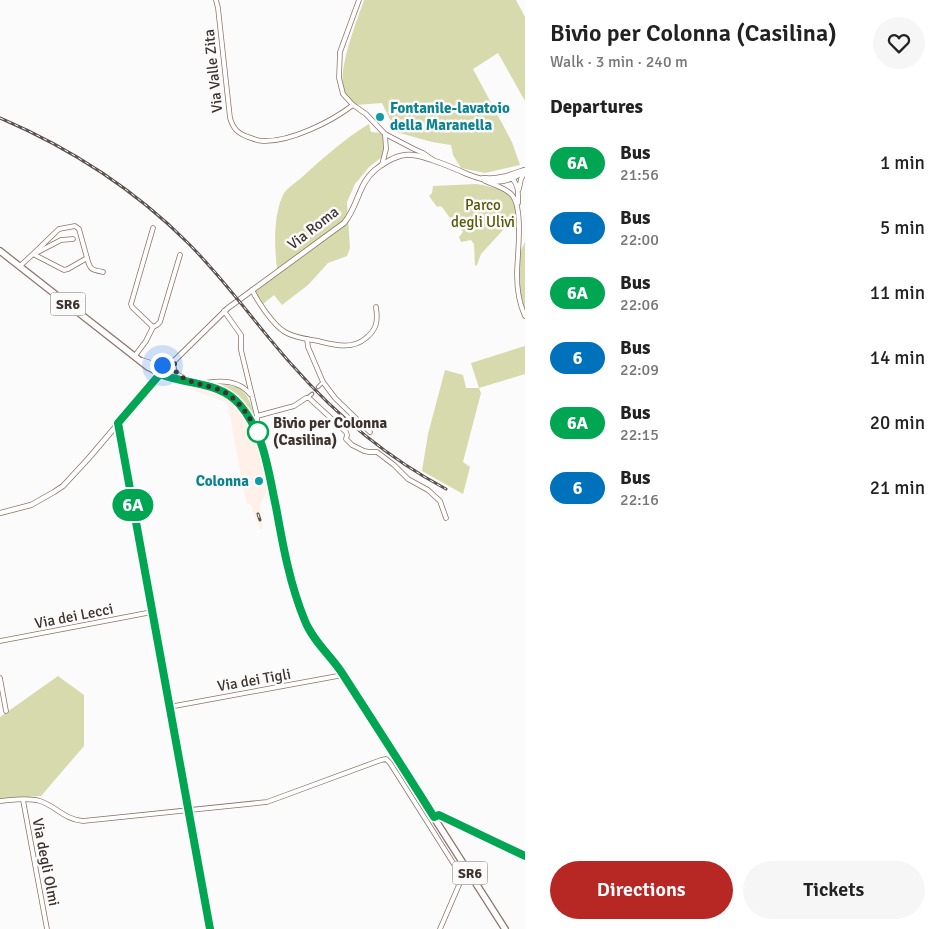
<!DOCTYPE html>
<html lang="en">
<head>
<meta charset="utf-8">
<style>
  :root { --surface:#fff; --page:#f6f6f6; --text:#222; --muted:#767676; --accent:#b72825 }
  body { margin:0; font-family:Signika,sans-serif; background:var(--page); color:var(--text); height:100vh; display:flex; flex-direction:column; font-size:19px; white-space:nowrap }
  * { box-sizing:border-box; margin:0 }
  p { font-size:16px; color:var(--muted) }
  .icon { flex:none; width:28px; height:28px; fill:none; stroke:currentColor; stroke-width:2; stroke-linecap:round; stroke-linejoin:round }
  .map { position:relative; flex:1; overflow:hidden }
  .details { display:flex; flex-direction:column; background:var(--surface); width:425px }
  .details>* { flex:none }
  .badge { padding:0 10px; border-radius:16px; font-size:18px; line-height:32px }
  .you { position:absolute; width:25px; height:25px; margin:-12px; border:4px solid #fff; border-radius:50%; background:#1a73e8; box-shadow:0 0 0 8px #1a73e833 }
  .map>.badge { position:absolute; translate:-50% -50%; box-shadow:0 0 0 2px #fff }
  h2 { padding:0 25px; font-size:19px; line-height:45px }
  .round { display:grid; place-items:center; flex:none; width:52px; height:52px; border-radius:26px; background:var(--page) }
  .headline { display:flex; align-items:center; justify-content:space-between; height:85px; padding:0 25px }
  h1 { font-size:24px; font-weight:600; line-height:38px }
  .primary-button { display:flex; gap:10px; margin-top:auto; padding:10px 25px }
  .primary-button a { flex:1; height:58px; border-radius:30px; background:var(--accent); color:#fff; font-size:20px; font-weight:600; line-height:58px; text-align:center }
  .primary-button a+a { background:var(--page); color:var(--text) }
  ul { padding:0; list-style:none }
  li { display:flex; align-items:center; gap:15px; height:65px; padding:0 25px }
  li div { flex:1 }
  li b { display:block; font-size:19px }
  li em { font-style:normal }
  li .badge { min-width:55px; font-weight:700; text-align:center }
  main { display:flex; flex:1; min-height:0 }
  .map>svg:first-child { display:block }
  .built { fill:#fff0e9 }
  .green { fill:#d7daad }
  .lines { fill:none; stroke-linecap:round; stroke-linejoin:round }
  .pedestrian-tunnel { stroke:#d5d3d2; stroke-width:2.5; stroke-dasharray:2.5 1; stroke-linecap:butt }
  .pedestrian-casing { stroke:#8d7368; stroke-width:4.5 }
  .minor-casing { stroke:#8d7368; stroke-width:5.5 }
  .tertiary-casing { stroke:#8d7368; stroke-width:6 }
  .primary-casing { stroke:#8d7368; stroke-width:8 }
  .pedestrian { stroke:#fff; stroke-width:2.5 }
  .minor { stroke:#fff; stroke-width:4 }
  .tertiary { stroke:#fff; stroke-width:4.5 }
  .primary { stroke:#fff; stroke-width:5.5 }
  .rail-casing { stroke:#5c524e; stroke-width:3 }
  .rail { stroke:#fbfbfb; stroke-width:1; stroke-dasharray:4; stroke-linecap:butt }
  .line-casing { stroke:#fff; stroke-width:11 }
  .line { stroke:#00a651; stroke-width:8 }
  .walk { stroke:#3d322d; stroke-width:5; stroke-dasharray:0 9 }
  .culture-dot { fill:#0f9aa8; stroke:#fbfbfb; stroke-width:2 }
  .stop-dot { fill:#fff; stroke:#00a651; stroke-width:2.5 }
  .labels { text-anchor:middle; dominant-baseline:central; stroke-width:5; stroke-linejoin:round; paint-order:stroke }
  .shield { fill:#fbfbfb; stroke:#766e6b; stroke-width:1 }
  .shield-label { font-size:14px; font-weight:bold; fill:#3d322d }
  .street-label { font-size:15px; fill:#3d322d; stroke:#fbfbfb }
  .culture-label { font-size:15px; font-weight:bold; fill:#0d838f; stroke:#fbfbfb; text-anchor:start }
  .park-label { font-size:15px; fill:#555600; stroke:#fbfbfb }
  .stop-label { font-size:15px; font-weight:bold; fill:#3d322d; stroke:#fbfbfb; text-anchor:start }
</style>
</head>
<body>
<main>
<div class="map">
<svg width="525" height="929" viewBox="0 0 525 929">
  <rect width="100%" height="100%" fill="#fbfbfb"/>
  <polygon class="built" points="191,386 207,391 224,397 236,407 245,421 257,445 267,490 260,506 263,529 260,529 253,513 252,506 246,502 228,406 223,401 190,389"/>
  <g class="green">
    <path d="M364,0h152l9,17v84l-27,-48 -25,16 39,73 8,23 -35,8 -24,-5 -8,-13 -2,-10 -19,-3 -36,-10 -14,-29 -26,2c-3,-3 -9,-7 -11,-11 -10,-20 12,-73 19,-94z"/>
    <path d="M369,124l2,8 10,1 4,9 -1,11 -2,4 -13,10 -14,17 -8,18 3,46 -3,8 -19,7 -20,22 -26,20 -8,-10 -11,9 -4,-4 -4,-8 23,-18c-4,-23 -5,-58 5,-79 3,-6 12,-12 17,-16 22,-20 44,-40 69,-55z"/>
    <path d="M476,184c10,1 32,6 38,16 2,4 2,11 2,16l-35,38 -4,11 -2,1 -1,-22 -3,-4 -10,2 -2,-5 4,-5 -8,-14 -2,-1 -3,1 -8,-11 -2,-1 -3,1 -8,-11 3,-3 1,-7z"/>
    <polygon points="525,242 525,311 520,292 519,273 520,252"/>
    <polygon points="525,346 525,374 479,388 481,393 463,462 470,467 463,494 422,471 428,434 445,370 463,375 466,388 479,388 471,363"/>
    <path d="M221,385c6,0 14,1 19,4 9,6 13,20 14,29l-2,-1c-8,-13 -17,-24 -31,-30z"/>
    <polygon points="58,676 84,695 84,746 41,796 0,799 0,717"/>
  </g>
  <g class="lines">
    <polyline class="pedestrian-tunnel" points="312,394 318,387"/>
    <defs>
      <g id="pedestrian">
        <polyline points="318,387 323,382"/>
        <polyline points="307,398 312,394"/>
      </g>
      <g id="minor">
        <path d="M216,0l2,8 12,110c3,10 7,15 18,19 4,1 9,4 15,4 27,1 68,-19 90,-36"/>
        <polyline points="359,0 340,52 339,78 343,94 353,105 366,114 385,134 414,149 423,153 433,160"/>
        <polyline points="382,165 386,149 385,134"/>
        <path d="M511,177c8,8 7,16 7,26"/>
        <path d="M485,181c9,4 21,7 27,14 12,14 5,61 5,80 0,14 2,28 8,41"/>
        <polyline points="519,189 521,179 525,172"/>
        <polyline points="36,253 61,240 73,239"/>
        <path d="M87,258c3,12 5,12 16,14"/>
        <polyline points="20,266 33,254 64,270 68,269 87,258 79,229 75,226 59,229 33,254"/>
        <path d="M252,290c6,12 21,35 33,42 10,6 22,7 33,9 17,4 34,9 48,-3 11,-9 12,-17 10,-31"/>
        <polyline points="224,311 241,335 241,350 257,416 258,429"/>
        <polyline points="153,327 132,307 131,304 153,228"/>
        <polyline points="307,339 308,347 323,382 335,398 370,432"/>
        <polyline points="134,357 146,341 153,327 157,325 160,322 180,255"/>
        <polyline points="142,360 154,364 169,364"/>
        <path d="M174,362c-2,10 4,13 12,17"/>
        <path d="M204,383c16,-3 35,-3 46,11"/>
        <polyline points="257,416 294,406 306,398 309,398 346,432 347,435 346,439 352,445 364,451 369,452 377,452 394,465 408,479 428,490 440,501 446,518"/>
        <polyline points="117,423 210,929"/>
        <polyline points="0,641 152,612"/>
        <polyline points="0,678 6,711"/>
        <polyline points="169,707 343,675"/>
        <polyline points="23,800 47,929"/>
        <path d="M0,801c12,-1 28,-4 40,0 16,5 23,18 43,20l184,-19 114,-42 5,-1 4,4 72,114"/>
        <polyline points="434,817 439,815 525,856"/>
        <polyline points="440,929 462,878 468,871"/>
      </g>
      <g id="tertiary">
        <path d="M483,178c15,2 27,-3 41,-8"/>
        <polyline points="163,373 169,369 174,361"/>
        <path d="M0,513l31,-8 23,-13 9,-6 25,-27 81,-95 6,-4 53,-52 116,-85c14,-16 14,-39 31,-53 7,-6 20,-14 30,-15 10,-1 18,2 27,5 12,4 24,9 35,14 23,9 37,12 58,-3"/>
      </g>
      <polyline id="primary" points="0,251 148,367 168,377 207,385 222,391 237,401 250,418 258,433 265,457 284,551 295,591 307,627 341,672 505,929"/>
    </defs>
    <use href="#pedestrian" class="pedestrian-casing"/>
    <use href="#minor" class="minor-casing"/>
    <use href="#tertiary" class="tertiary-casing"/>
    <use href="#primary" class="primary-casing"/>
    <use href="#pedestrian" class="pedestrian"/>
    <use href="#minor" class="minor"/>
    <use href="#tertiary" class="tertiary"/>
    <use href="#primary" class="primary"/>
    <defs>
      <g id="rail">
        <path d="M0,118c70,30 134,71 188,125 38,38 69,83 105,123 43,49 95,92 153,123"/>
        <polyline points="258,514 260,520"/>
      </g>
    </defs>
    <use href="#rail" class="rail-casing"/>
    <use href="#rail" class="rail"/>
  </g>
  <g class="lines">
    <defs>
      <path id="line" d="M210,929l-92,-506 42,-49c27,11 60,7 80,31 25,30 28,66 36,102 7,39 14,78 29,114 8,20 26,35 37,52 31,48 62,96 92,144l5,-2 86,41"/>
    </defs>
    <use href="#line" class="line-casing"/>
    <use href="#line" class="line"/>
    <path class="walk" d="M162,365l7,-1 6,-4 -1,8c7,17 38,16 52,25 15,9 24,26 32,39"/>
  </g>
  <g class="culture-dot">
    <circle cx="380" cy="117" r="5"/>
    <circle cx="259" cy="481" r="5"/>
  </g>
  <circle class="stop-dot" cx="258" cy="432" r="10"/>
  <g class="labels">
    <g class="shield">
      <rect x="50.5" y="292.5" width="35" height="23" rx="4"/>
      <rect x="452.5" y="861.5" width="35" height="23" rx="4"/>
    </g>
    <g class="shield-label">
      <text x="68" y="304">SR6</text>
      <text x="470" y="873">SR6</text>
    </g>
    <g class="street-label">
      <text transform="translate(213 71) rotate(-96)">Via Valle Zita</text>
      <text transform="translate(313 228) rotate(-38)">Via Roma</text>
      <text transform="translate(74 616) rotate(-11)">Via dei Lecci</text>
      <text transform="translate(254 680) rotate(-10)">Via dei Tigli</text>
      <text transform="translate(46 862) rotate(79)">Via degli Olmi</text>
    </g>
    <g class="culture-label">
      <text x="390" y="108">Fontanile-lavatoio<tspan x="390" dy="17">della Maranella</tspan></text>
      <text x="249" y="481" text-anchor="end">Colonna</text>
    </g>
    <g class="park-label">
      <text x="483" y="205">Parco<tspan x="483" dy="17">degli Ulivi</tspan></text>
    </g>
    <g class="stop-label">
      <text x="273" y="423">Bivio per Colonna<tspan x="273" dy="17">(Casilina)</tspan></text>
    </g>
  </g>
</svg>
<div class="you" style="left:162px;top:365px"></div>
<b class="badge" style="left:133px;top:505px;background:#00a651;color:#fff">6A</b>
</div>
<section class="details">
<div class="headline"><div><h1>Bivio per Colonna (Casilina)</h1><p>Walk · 3 min · 240 m</p></div><a class="round"><svg class="icon" aria-label="heart" viewBox="0 0 24 24"><path d="M12 20l-8-8c-3-5 5-10 8-4 3-6 11-1 8 4z"/></svg></a></div>
<h2>Departures</h2>
<ul>
<li><span class="badge" style="background:#00a651;color:#fff">6A</span><div><b>Bus</b><p>21:56</p></div><em>1 min</em></li>
<li><span class="badge" style="background:#0072bc;color:#fff">6</span><div><b>Bus</b><p>22:00</p></div><em>5 min</em></li>
<li><span class="badge" style="background:#00a651;color:#fff">6A</span><div><b>Bus</b><p>22:06</p></div><em>11 min</em></li>
<li><span class="badge" style="background:#0072bc;color:#fff">6</span><div><b>Bus</b><p>22:09</p></div><em>14 min</em></li>
<li><span class="badge" style="background:#00a651;color:#fff">6A</span><div><b>Bus</b><p>22:15</p></div><em>20 min</em></li>
<li><span class="badge" style="background:#0072bc;color:#fff">6</span><div><b>Bus</b><p>22:16</p></div><em>21 min</em></li>
</ul>
<div class="primary-button"><a>Directions</a><a>Tickets</a></div>
</section>
</main>
</body>
</html>
